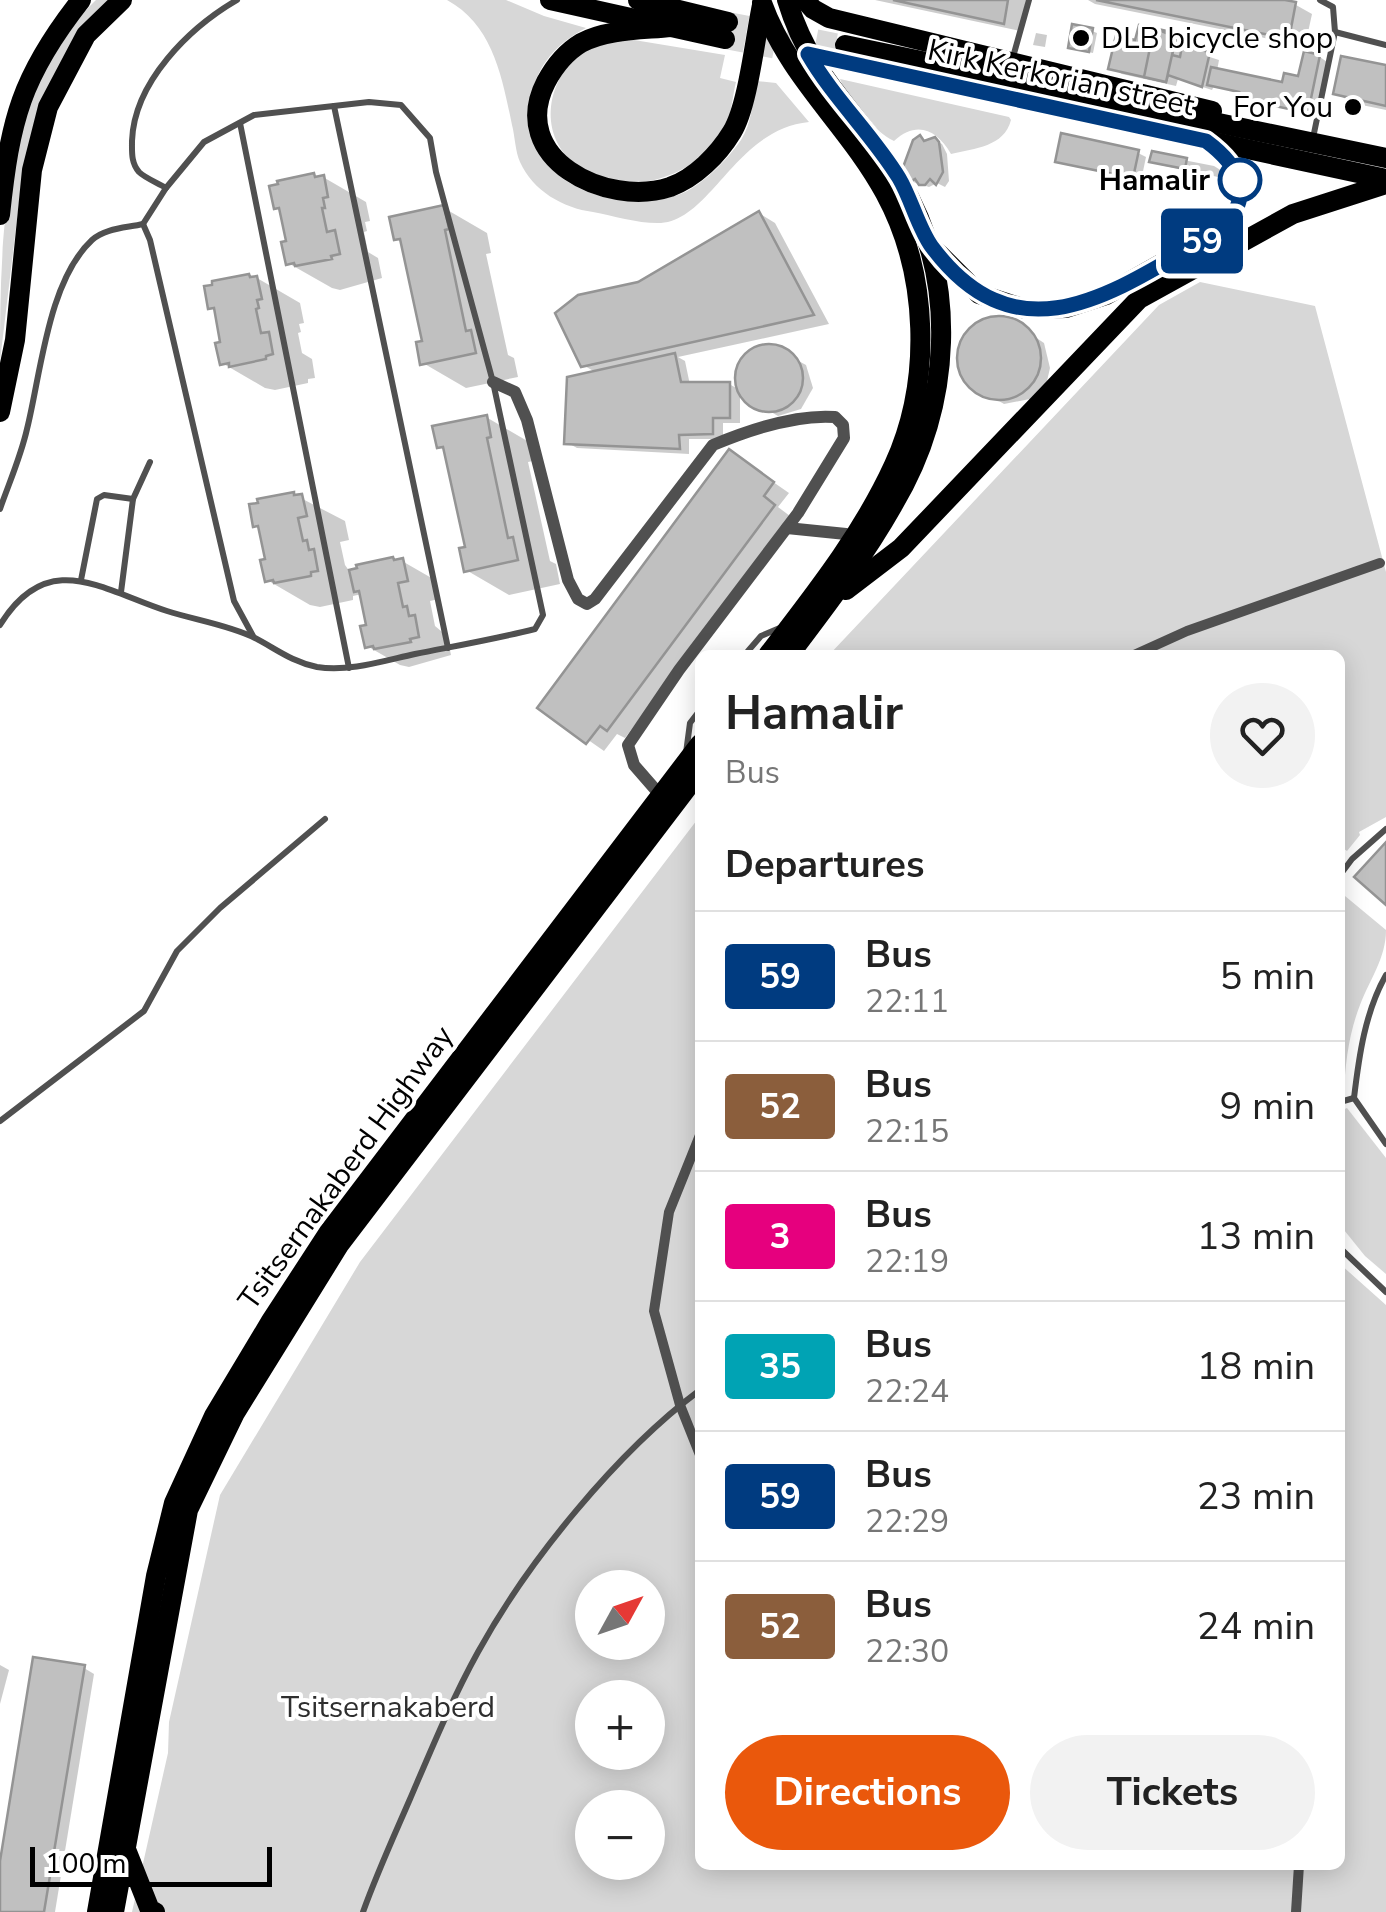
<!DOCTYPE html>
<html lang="en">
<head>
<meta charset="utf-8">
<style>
  :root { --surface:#fff; --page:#f2f2f2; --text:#222; --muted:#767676; --line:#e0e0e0; --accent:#ea580c }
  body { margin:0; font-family:"Nunito Sans",sans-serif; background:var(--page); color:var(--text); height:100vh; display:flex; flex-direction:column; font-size:38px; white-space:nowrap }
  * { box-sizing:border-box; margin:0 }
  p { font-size:32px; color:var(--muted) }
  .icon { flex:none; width:55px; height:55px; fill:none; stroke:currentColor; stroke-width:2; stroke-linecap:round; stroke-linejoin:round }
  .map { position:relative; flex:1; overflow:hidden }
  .drawer { position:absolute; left:695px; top:650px; width:650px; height:1220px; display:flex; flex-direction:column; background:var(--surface); border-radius:15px; box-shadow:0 5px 25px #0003 }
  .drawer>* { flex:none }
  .badge { padding:0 20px; border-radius:8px; font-size:35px; line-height:65px }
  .needle { width:65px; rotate:50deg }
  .tools { position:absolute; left:575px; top:1570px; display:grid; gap:20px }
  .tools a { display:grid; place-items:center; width:90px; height:90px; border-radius:50%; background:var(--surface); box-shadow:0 5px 25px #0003; font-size:50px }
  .scale { position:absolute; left:30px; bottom:25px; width:242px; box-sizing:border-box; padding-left:10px; border:5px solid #000; border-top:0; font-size:28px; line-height:35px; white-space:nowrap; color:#000; -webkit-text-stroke:8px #fff; paint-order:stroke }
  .map>.badge { position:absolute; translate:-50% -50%; box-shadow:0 0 0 5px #fff }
  h2 { padding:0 30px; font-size:38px; line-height:90px }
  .round { display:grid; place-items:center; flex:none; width:105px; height:105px; border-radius:52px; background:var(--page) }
  .head { display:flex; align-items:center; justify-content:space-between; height:170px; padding:0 30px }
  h1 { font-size:48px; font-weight:700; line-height:75px }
  .primary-button { display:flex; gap:20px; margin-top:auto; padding:20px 30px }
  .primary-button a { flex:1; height:115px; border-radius:60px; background:var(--accent); color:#fff; font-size:40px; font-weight:700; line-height:115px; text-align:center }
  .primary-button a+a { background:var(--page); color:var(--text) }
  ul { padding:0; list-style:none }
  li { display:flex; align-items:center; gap:30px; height:130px; padding:0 30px; border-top:2px solid var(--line) }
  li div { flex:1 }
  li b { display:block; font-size:38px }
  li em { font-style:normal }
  li .badge { min-width:110px; font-weight:700; text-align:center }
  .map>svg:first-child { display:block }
  .green { fill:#d7d7d7; fill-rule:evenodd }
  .shadow { fill:#0003 }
  .building { fill:#c0c0c0; stroke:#949494; stroke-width:2.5 }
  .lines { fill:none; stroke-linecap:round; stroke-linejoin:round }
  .primary-tunnel { stroke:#d9d9d9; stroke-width:20; stroke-dasharray:20 10; stroke-linecap:butt }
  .service { stroke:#505050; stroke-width:6 }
  .pedestrian { stroke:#505050; stroke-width:10 }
  .minor { stroke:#505050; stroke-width:12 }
  .primary { stroke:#000; stroke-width:20 }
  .line-casing { stroke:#fff; stroke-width:22 }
  .line { stroke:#003b80; stroke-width:15 }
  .poi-dot { fill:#000; stroke:#fff; stroke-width:4 }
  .stop-dot { fill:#fff; stroke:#003b80; stroke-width:5 }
  .labels { text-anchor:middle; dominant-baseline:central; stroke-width:8; stroke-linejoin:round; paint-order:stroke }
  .poi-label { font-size:30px; fill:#000; stroke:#fff; text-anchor:start }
  .street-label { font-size:30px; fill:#000; stroke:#fff }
  .stop-label { font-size:30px; font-weight:bold; fill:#000; stroke:#fff; text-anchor:end }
  .park-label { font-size:30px; fill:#2e2e2e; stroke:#fff }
</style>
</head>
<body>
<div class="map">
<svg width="1386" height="1912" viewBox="0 0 1386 1912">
  <rect width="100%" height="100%" fill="#fff"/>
  <g class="green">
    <path d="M96,0h12l-85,169 -23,192c0,-123 2,-269 96,-361z"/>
    <path d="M447,0h59l38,16 42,12c-25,13 -45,32 -53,61 -25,86 74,129 145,106 23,-8 49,-35 63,-55 11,-17 12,-40 15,-59l20,2 33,39c-73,7 -97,97 -148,101 -21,1 -47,-7 -68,-11 -30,-4 -60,-21 -73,-50 -5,-11 -5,-26 -8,-37 -10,-48 -19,-100 -65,-125z"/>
    <path d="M628,39l97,16 -5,23 16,4c-3,12 -4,26 -8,38 -24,57 -104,84 -154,43 -37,-30 -27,-86 10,-112 11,-8 30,-9 44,-12z"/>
    <path d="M840,79l169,38 2,3c-7,27 -36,28 -60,34 -14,-24 -34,-34 -57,-13 -20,-9 -47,-43 -54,-62z"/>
    <polygon points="1200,282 1315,306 1386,572 1386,817 1359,832 1360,835 1347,851 1344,849 1340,853 1340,655 829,655 1159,305"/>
    <path d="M700,816v1049h640v-601l46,41v607h-1254l36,-159 1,-31 51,-227 140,-233zM592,1588h56v54h-56zM592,1698h56v54h-56zM592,1808h56v54h-56z"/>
    <path d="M1345,896l41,34c0,28 -16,49 -26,75 -11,28 -15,59 -16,89h-4v-190z"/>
    <polygon points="1347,1108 1386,1158 1386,1274 1365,1256 1340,1225 1340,1111"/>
  </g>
  <g class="shadow">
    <polygon points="875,0 1026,0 1020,31"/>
    <polygon points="1088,0 1272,0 1296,5 1312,14 1305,46 1095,4"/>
    <polygon points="1092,31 1097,33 1093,53 1075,49"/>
    <polygon points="1036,33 1047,35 1045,47 1033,45"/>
    <polygon points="1166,33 1185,45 1185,49 1219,60 1217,71 1284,85 1300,79 1306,54 1320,57 1327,62 1315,115 1248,101 1240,96 1241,93 1214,86 1212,90 1178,79 1176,86 1122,74 1111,68 1137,43"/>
    <polygon points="1386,68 1386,110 1352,103 1336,93"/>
    <polygon points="920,138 929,143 935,140 942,144 947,154 949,181 945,187 937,183 929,187 910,181"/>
    <polygon points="1138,153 1146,157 1141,181 1058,160"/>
    <polygon points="1153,154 1214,166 1222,171 1223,178 1160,165 1152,161"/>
    <polygon points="313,175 323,177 366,202 370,221 365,222 367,231 364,232 368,252 378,258 382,278 340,290 332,288 288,263 289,243 282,211 276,207"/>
    <polygon points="444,208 487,233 491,253 486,254 508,355 514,358 518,377 466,388 423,363 425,342 404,243 396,239"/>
    <polygon points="759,213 775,223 829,324 678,357 685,361 690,385 729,384 740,390 740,423 723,423 723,439 689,439 689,454 577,448 566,442 597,373 583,365 639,285"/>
    <polygon points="257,278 300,303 304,323 299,324 301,332 298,333 302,353 312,359 315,378 308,379 308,383 275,390 265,388 222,363 223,344 217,311 211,308"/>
    <polygon points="986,321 1011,321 1044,343 1050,368 1047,381 1030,399 1004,404 970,384 960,361 966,336"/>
    <polygon points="773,347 806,365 813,388 801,409 778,416 745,397 738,374 750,353"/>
    <polygon points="486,417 529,442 533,461 528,462 550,561 556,564 560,584 509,595 466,570 468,549 447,451 439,447"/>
    <polygon points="730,452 789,493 778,507 790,516 625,738 617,734 604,751 541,707"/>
    <polygon points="293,494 345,521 349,540 340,542 345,565 350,572 402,561 435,580 439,599 430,601 435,626 447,636 451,655 409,667 400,665 367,646 369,627 362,594 353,596 353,600 320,607 310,605 267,580 268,560 261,529 256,525"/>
    <polygon points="0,1665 9,1670 0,1704"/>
    <polygon points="84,1668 94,1674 55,1912 0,1912 0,1876"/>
  </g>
  <g class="building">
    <polygon points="893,0 1008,0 1004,24"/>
    <polygon points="1096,0 1285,0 1296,2 1289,39"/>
    <polygon points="1072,24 1093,28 1089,52 1068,48"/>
    <polygon points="1139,25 1167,31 1166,34 1176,37 1172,55 1180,57 1182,46 1210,52 1202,87 1168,75 1166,82 1108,69 1116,35 1135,40"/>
    <polygon points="1154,28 1176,37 1166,82 1144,77"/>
    <polygon points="1304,51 1320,55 1308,113 1237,98 1239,92 1207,85 1211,67 1282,82 1284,73 1298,76"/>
    <polygon points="1341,56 1386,65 1386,106 1333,94"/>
    <polygon points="1061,133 1139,150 1133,178 1055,162"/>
    <polygon points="920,135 924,141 935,137 939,142 943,172 936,185 930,179 925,185 919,185 915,179 908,183 902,170 913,140"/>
    <polygon points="1152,151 1187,158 1185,169 1149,162"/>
    <polygon points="314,173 315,177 324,175 328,197 323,198 325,208 322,208 327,232 335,230 340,254 331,256 332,259 295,266 294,263 286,265 281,242 286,241 279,208 274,209 269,186 278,184 277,181"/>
    <polygon points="444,205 449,229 445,230 466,331 471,330 476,353 420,365 416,342 422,341 400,239 394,240 389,217"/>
    <polygon points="759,211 814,315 581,367 555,313 578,295 638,282"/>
    <polygon points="249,274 250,277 257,276 262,299 257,300 259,308 256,309 261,333 269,332 273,354 266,356 266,359 229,367 229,363 220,365 215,343 220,342 214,308 208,309 204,286 212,285 212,281"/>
    <circle cx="999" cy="358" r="42"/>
    <circle cx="769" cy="378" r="34"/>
    <polygon points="675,353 681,382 730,382 730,418 713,418 713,434 679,435 680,449 564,444 567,377"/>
    <polygon points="487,415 491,437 487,438 508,538 513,537 518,560 464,572 459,548 465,547 443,447 437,448 432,426"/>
    <polygon points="729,449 774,482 764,496 775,505 607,731 600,726 586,744 537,708"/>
    <polygon points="294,492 294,495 302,494 307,516 298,518 303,541 307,540 309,550 314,549 318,571 311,572 311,576 274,583 273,580 265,582 260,560 265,559 258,526 253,527 249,504 258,503 257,499"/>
    <polygon points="393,557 394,560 403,558 408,581 398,583 403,607 407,606 409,616 415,615 419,637 410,639 411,642 374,649 373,646 365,648 360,626 366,625 359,591 354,592 349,570 357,568 356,565"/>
    <polygon points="1386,842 1386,905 1354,877"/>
    <polygon points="33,1657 85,1665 44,1912 0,1912 0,1861"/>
  </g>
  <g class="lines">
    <g class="primary-tunnel">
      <polyline points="728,22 845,45"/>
      <polyline points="725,39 840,61"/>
    </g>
    <g class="service">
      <polyline points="1335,32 1386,45"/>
      <polyline points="1013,57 1029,0"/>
      <polyline points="334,106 448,648"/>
      <polyline points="240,123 349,668"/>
      <polyline points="1313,138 1335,32 1333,7 1320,0"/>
      <path d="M166,188c-8,-5 -21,-10 -27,-16 -8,-9 -7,-20 -7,-31 2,-59 57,-113 105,-141"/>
      <path d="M0,509c9,-26 21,-53 27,-80 14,-56 21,-148 65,-189 13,-12 34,-12 51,-16l7,16 84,361 19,35"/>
      <polyline points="81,580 97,499 104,495 133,499"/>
      <polyline points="121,592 133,499 150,462"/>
      <path d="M0,625c48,-78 102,-35 167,-14 28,9 62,14 88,27 21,11 37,24 62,29 32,5 66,-6 98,-13 40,-8 80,-15 120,-25l8,-14 -50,-233 -57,-210 -6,-34 -29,-33 -32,-3 -115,13 -50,27 -38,46 -23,36"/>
      <polyline points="748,651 761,636 782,627"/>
      <polyline points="686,753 690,723 700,710"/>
      <polyline points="1340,875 1352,859 1386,829"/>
      <path d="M1386,975c-21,37 -27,81 -32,123l32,46"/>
      <polyline points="1340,1102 1354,1098"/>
      <polyline points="0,1121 144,1011 177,951 220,908 325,819"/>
      <polyline points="1340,1248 1386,1292"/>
      <path d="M363,1912c14,-39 31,-76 47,-113 21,-49 42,-100 68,-147 50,-91 139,-200 222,-262"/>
    </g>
    <g class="pedestrian">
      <polyline points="1134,655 1187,631 1380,563"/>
      <polyline points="700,1135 669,1212 654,1311 680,1405 700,1455"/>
      <polyline points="1296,1912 1299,1865"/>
    </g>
    <g class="minor">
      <path d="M493,382l22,10 12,28 41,160 10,19 9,5 8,-5 118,-154c36,-15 83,-31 122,-28l8,8 1,13 -46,75 -119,157 -51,75 6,20 27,31"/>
      <polyline points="787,528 846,534"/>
    </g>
    <g class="primary">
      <polyline points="550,0 725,39"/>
      <polyline points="638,0 728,22"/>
      <path d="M787,0c24,80 72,112 112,179 61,100 53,227 -6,326 -30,53 -67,101 -104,150"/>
      <polyline points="805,0 813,9 829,18 1212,111"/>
      <path d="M762,3c27,75 86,122 123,190 44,81 47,189 9,272 -32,70 -80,130 -126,190"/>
      <path d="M671,27c-28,3 -64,2 -90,16 -15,9 -27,24 -35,39 -39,76 60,126 124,105 25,-9 48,-32 62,-55 16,-26 23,-94 30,-127"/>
      <polyline points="845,45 1386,158"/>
      <polyline points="840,61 1386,179"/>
      <path d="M0,215c10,-95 21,-139 81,-215"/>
      <path d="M933,248l46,46 46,15 41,-1 40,-13 115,-65c30,-29 23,-61 -9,-85"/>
      <polyline points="0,412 15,340 32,170 48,107 86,35 122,0"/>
      <polyline points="846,590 901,548 1139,299 1293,214 1386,184"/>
      <polyline points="127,1852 150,1910 155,1912"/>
      <polyline points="97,1912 156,1576 174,1503 214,1416 271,1321 329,1232 700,744"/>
      <polyline points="114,1912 188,1510 235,1413 339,1245 700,771"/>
    </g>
  </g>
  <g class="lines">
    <defs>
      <path id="line" d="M808,54l398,87c34,25 49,55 15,89 -99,56 -199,137 -289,17 -13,-17 -21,-49 -33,-69 -27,-44 -65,-79 -91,-124z"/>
    </defs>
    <use href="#line" class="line-casing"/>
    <use href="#line" class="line"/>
  </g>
  <g class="poi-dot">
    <circle cx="1081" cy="38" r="10"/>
    <circle cx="1353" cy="107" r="10"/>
  </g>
  <circle class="stop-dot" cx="1240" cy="180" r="20"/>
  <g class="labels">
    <g class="poi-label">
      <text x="1101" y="38">DLB bicycle shop</text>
      <text x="1333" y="107" text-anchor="end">For You</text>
    </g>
    <g class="street-label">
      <text transform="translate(1061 78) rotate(12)">Kirk Kerkorian street</text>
      <text transform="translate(346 1168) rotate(-54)">Tsitsernakaberd Highway</text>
    </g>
    <g class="stop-label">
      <text x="1210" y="180">Hamalir</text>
    </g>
    <g class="park-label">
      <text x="388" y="1707">Tsitsernakaberd</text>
    </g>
  </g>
</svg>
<div class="tools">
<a><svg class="needle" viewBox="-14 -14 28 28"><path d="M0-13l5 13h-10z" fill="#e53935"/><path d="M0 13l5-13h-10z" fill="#767676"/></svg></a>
<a>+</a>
<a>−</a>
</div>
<div class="scale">100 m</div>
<b class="badge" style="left:1202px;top:241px;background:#003b80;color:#fff">59</b>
<section class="drawer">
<div class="head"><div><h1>Hamalir</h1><p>Bus</p></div><a class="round"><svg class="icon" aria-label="heart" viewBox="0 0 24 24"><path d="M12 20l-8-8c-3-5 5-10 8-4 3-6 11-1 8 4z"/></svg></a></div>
<h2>Departures</h2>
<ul>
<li><span class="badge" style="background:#003b80;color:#fff">59</span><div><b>Bus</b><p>22:11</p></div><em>5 min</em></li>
<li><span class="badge" style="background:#8b5e3c;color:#fff">52</span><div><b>Bus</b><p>22:15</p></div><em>9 min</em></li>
<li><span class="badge" style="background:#e6007e;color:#fff">3</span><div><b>Bus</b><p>22:19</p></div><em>13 min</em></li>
<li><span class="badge" style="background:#00a3b4;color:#fff">35</span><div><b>Bus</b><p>22:24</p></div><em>18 min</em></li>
<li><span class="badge" style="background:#003b80;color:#fff">59</span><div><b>Bus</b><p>22:29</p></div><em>23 min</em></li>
<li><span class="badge" style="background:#8b5e3c;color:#fff">52</span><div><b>Bus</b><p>22:30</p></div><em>24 min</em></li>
</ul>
<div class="primary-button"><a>Directions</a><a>Tickets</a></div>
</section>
</div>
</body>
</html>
